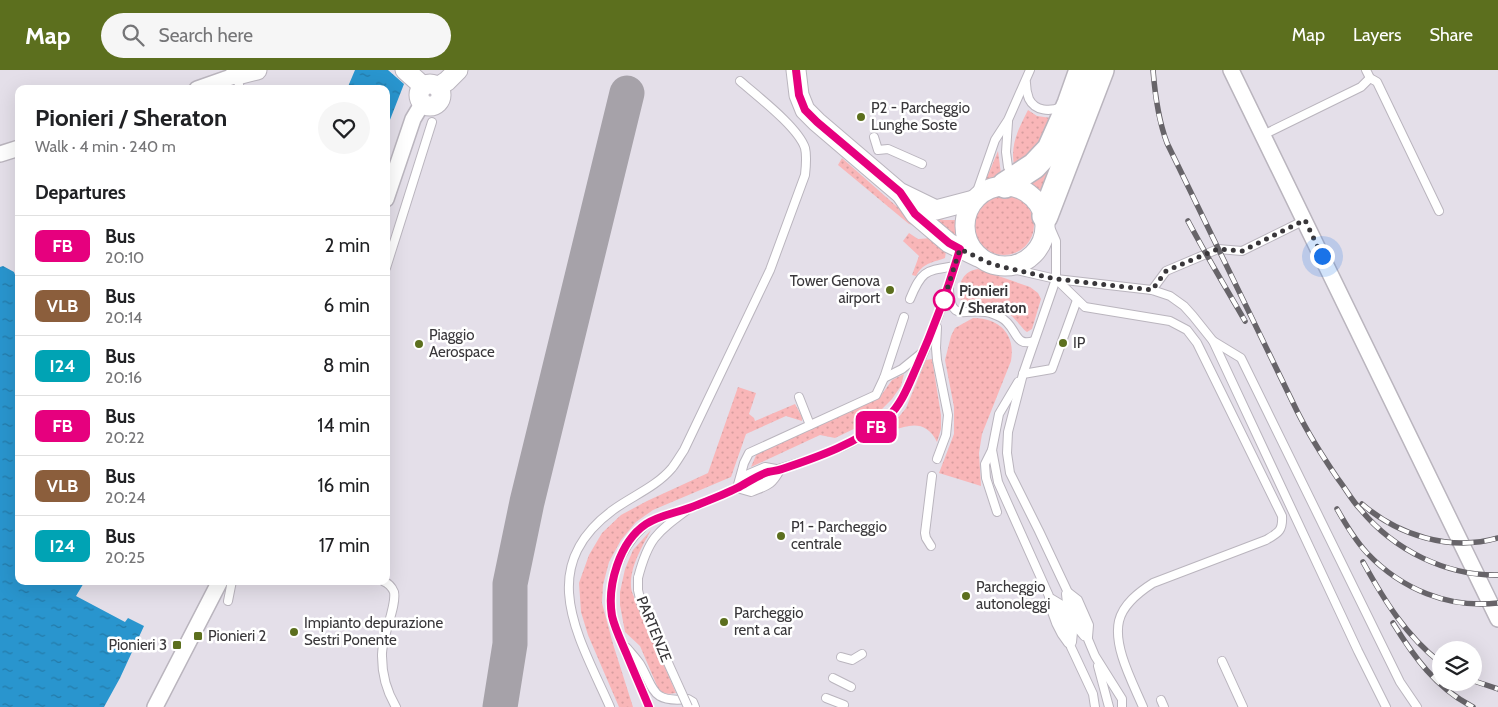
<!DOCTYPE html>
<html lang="en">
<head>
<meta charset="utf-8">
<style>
  :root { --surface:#fff; --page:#f6f6f6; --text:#202124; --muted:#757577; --line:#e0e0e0; --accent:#5c6f1e }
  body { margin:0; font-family:Cabin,sans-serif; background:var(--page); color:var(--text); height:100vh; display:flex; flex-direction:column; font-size:19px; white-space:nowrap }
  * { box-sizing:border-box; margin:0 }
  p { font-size:16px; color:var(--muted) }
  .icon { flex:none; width:28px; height:28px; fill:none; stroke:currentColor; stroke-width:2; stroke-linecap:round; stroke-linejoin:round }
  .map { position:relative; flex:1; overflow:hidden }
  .panel { position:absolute; left:15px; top:15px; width:375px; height:500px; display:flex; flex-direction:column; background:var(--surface); border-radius:10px; box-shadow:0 5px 20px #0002 }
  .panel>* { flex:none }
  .badge { padding:0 10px; border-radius:8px; font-size:18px; line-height:32px }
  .buttons { position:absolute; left:1432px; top:571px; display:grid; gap:10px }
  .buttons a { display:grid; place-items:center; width:50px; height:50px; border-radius:50%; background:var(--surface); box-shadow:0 5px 20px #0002; font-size:25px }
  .you { position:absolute; width:25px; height:25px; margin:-12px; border:4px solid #fff; border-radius:50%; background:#1a73e8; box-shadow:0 0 0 8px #1a73e833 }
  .map>.badge { position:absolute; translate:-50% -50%; box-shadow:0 0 0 2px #fff }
  h2 { padding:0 20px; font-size:19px; line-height:45px }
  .round { display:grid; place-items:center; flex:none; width:52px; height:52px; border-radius:26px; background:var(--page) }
  .headline { display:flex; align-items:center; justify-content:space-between; height:85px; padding:0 20px }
  h1 { font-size:24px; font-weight:800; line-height:38px }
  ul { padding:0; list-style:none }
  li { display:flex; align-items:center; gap:15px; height:60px; padding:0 20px; border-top:1px solid var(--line) }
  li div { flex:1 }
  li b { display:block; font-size:19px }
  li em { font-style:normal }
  li .badge { min-width:55px; font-weight:700; text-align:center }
  header { display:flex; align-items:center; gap:30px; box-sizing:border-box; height:70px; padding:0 25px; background:var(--accent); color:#fff }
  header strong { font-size:24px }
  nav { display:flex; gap:28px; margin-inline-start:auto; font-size:18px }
  .search { width:350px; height:45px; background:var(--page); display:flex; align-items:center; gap:12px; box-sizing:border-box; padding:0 18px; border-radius:28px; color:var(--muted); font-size:19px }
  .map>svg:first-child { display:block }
  .grass { fill:url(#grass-dots) }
  .water { fill:url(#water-ripples) }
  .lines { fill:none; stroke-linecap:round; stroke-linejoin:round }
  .taxiway { stroke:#a6a2a9; stroke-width:35 }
  .service-casing { stroke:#bab5be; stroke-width:10 }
  .minor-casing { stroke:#bab5be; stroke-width:18 }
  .tertiary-casing { stroke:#bab5be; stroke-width:21 }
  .trunk-casing { stroke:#bab5be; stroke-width:28 }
  .service { stroke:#fff; stroke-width:8 }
  .minor { stroke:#fff; stroke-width:15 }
  .tertiary { stroke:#fff; stroke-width:19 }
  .trunk { stroke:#fff; stroke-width:25 }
  .rail-casing { stroke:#676469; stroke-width:5.5 }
  .rail { stroke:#fff; stroke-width:4; stroke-dasharray:11; stroke-linecap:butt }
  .service-bridge-casing { stroke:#bab5be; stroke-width:10; stroke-linecap:butt }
  .service-bridge { stroke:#fff; stroke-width:8 }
  .line-casing { stroke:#fff; stroke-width:11 }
  .line { stroke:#e6007e; stroke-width:8 }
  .walk { stroke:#39373a; stroke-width:5; stroke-dasharray:0 9 }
  .poi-dot { fill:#5c6f1e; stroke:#fff; stroke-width:2 }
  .stop-dot { fill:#fff; stroke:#e6007e; stroke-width:2.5 }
  .labels { text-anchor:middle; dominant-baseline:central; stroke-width:5; stroke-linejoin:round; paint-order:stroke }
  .poi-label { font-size:15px; fill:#39373a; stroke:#fff; text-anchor:start }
  .stop-label { font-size:15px; font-weight:bold; fill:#39373a; stroke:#fff; text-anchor:start }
  .street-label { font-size:15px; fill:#39373a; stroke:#fff }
</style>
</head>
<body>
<header>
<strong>Map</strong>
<div class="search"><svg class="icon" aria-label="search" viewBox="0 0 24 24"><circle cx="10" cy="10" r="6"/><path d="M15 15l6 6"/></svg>Search here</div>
<nav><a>Map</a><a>Layers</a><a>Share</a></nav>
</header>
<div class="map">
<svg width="1498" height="637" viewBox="0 0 1498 637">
  <defs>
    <pattern id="grass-dots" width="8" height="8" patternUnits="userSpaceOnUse" patternTransform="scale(1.25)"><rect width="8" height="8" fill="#f9b6b8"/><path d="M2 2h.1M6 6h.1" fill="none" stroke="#d69d9f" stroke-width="1.8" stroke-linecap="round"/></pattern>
    <pattern id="water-ripples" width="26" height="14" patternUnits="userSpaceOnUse" patternTransform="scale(1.25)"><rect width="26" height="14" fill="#2995ce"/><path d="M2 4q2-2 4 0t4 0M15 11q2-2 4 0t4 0" fill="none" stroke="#247aa8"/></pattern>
  </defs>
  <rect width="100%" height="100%" fill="#e4dfe9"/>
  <g class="grass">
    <path d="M1028,40l9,6 14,2c-8,22 -18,34 -37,47 -4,-21 5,-37 14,-55z"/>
    <polygon points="1057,79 1045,129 1024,111"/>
    <polygon points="998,81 1001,104 985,112"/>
    <polygon points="842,88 920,157 909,154 838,95"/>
    <circle cx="1004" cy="155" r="30"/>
    <polygon points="927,146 944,150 958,150 958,164 956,169"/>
    <path d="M909,163l9,6 15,-1 13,13 -1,7c-14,5 -22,5 -29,18l-4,-1 7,-19 -16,-15z"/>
    <path d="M978,199l52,18 8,6 3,6 -9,30 -5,3c-4,-3 -5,-5 -8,-8 -6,-8 -15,-16 -25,-18 -13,-3 -27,4 -36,-10 1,-13 5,-25 20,-27z"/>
    <path d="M973,248c27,0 43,17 38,43l-29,73 -3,19 2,33 -42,-13 15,-39v-27l-9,-47 6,-24 4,-8z"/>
    <path d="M932,289l9,56v14l-4,13c-14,-30 -42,-12 -64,-2l16,-11 17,-21 20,-48z"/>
    <polygon points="904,304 901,316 892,329 878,343 860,356 835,368 820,365 751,397 757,383 880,327 892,310"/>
    <polygon points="738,317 756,323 749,344 754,348 755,351 795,334 802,347 802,351 786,346 746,364 731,407 653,440 636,452 621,470 609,492 603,515 602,533 613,574 633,637 619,637 588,565 581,542 579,513 589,485 602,463 621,445 647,431 708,403"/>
    <path d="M651,460c-9,17 -21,36 -20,56 0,5 3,11 5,15l40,92c-8,1 -12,2 -18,-5l-18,-42 -15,-14 -5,-27v-13l5,-23 8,-19z"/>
  </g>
  <g class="water">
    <polygon points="355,0 388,0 404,14 386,60 386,19 347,19"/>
    <polygon points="3,196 14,202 19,215 19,511 85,511 76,526 125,552 128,548 144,556 120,608 104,637 0,637 0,197"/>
  </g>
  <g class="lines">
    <polyline class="taxiway" points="500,637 510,574 510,514 527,432 627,23"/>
    <defs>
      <g id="service">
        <polyline points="1366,0 1370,8 1377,12 1439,141"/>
        <polyline points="237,5 240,19"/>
        <path d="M1026,13c0,5 1,11 3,16 6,12 21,13 32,8"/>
        <polyline points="1008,52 1006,82 1008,97 1024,119"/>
        <polyline points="1263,65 1361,17 1370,8"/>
        <polyline points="874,67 878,80 888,79 922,94"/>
        <polyline points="974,130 995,70 1008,50 1030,0"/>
        <polyline points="1046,148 1056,171 1056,209 1023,304 1008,362 1007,383 1010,403 1039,461 1072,531 1095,586 1122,629 1122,637"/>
        <polyline points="999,196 1056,209 1152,220 1170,226 1184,236 1193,246 1213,271 1358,581 1386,637"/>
        <polyline points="386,198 432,52"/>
        <path d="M1056,209l29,28 85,14 17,9 10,13 85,173c1,15 -4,17 -16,24l-113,43c-14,9 -30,21 -34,38 -6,26 14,62 24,86"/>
        <path d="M949,220c2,32 15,19 36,22 5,0 10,3 15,5 18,9 13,31 34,24"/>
        <polyline points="1152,220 1166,201 1218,179 1242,181 1305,150"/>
        <path d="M910,229c12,-29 15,-28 45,-33"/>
        <polyline points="937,257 936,278 937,290 948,345 946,365 937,389"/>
        <polyline points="1213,271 1241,288 1400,612 1417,637"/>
        <polyline points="1023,304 1052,299 1077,230"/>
        <polyline points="884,308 902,299 923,282"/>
        <polyline points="1018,312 999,344 992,380 998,412 1049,526 1056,538 1067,564 1071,577 1093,624 1095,637"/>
        <polyline points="799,327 810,355"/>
        <polyline points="992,380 985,394 986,408 997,442"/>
        <polyline points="741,412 744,406 765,397 776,399"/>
        <path d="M742,417c12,-1 25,-7 35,-15"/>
        <polyline points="737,418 744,393 749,383 876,325 884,308 904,247"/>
        <path d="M737,418l14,4c17,-7 20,-6 29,-22"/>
        <polyline points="931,476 926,468 925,463 932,406"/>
        <path d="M638,508c10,-39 18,-45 49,-68"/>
        <path d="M383,511c5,2 9,6 11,11 3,15 -13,46 -12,64 0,18 5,36 14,51"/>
        <polyline points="1069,523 1078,530 1089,555 1088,567"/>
        <path d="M1066,524c1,15 8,31 18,42"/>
        <path d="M1049,529c3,16 9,32 19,44"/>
        <polyline points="1052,529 1062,535 1073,562 1072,572"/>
        <polyline points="228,531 232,511"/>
        <path d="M627,578c4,5 9,10 13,16 15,26 11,39 48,35l5,3 2,5"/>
        <polyline points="841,587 852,590 862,584"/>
        <polyline points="1222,591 1243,637"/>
        <polyline points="1098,596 1109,637"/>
        <polyline points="833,608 851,617"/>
        <polyline points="826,628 844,635"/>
        <polyline points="1161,630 1164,637"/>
        <path d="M610,637c-31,-70 -76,-139 3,-197 19,-14 43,-23 59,-42 4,-5 8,-12 12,-18l86,-180 35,-95c1,-9 2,-19 0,-27 -7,-21 -48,-52 -65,-67"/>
        <path d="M649,637c-8,-19 -16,-37 -24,-56 -4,-11 -11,-23 -13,-35 -5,-33 7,-67 31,-89 14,-12 33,-14 49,-20 15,-6 32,-12 46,-19 10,-6 19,-12 30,-16 40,-12 88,-25 119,-54 15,-14 22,-34 31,-52 19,-44 36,-90 47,-136"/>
      </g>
      <g id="minor">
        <polyline points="1231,0 1498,549"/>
        <polyline points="197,19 237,5"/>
        <polyline points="0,84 19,78"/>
        <polyline points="386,129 413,49 422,34"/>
        <polyline points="155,637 220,511"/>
      </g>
      <g id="tertiary">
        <polyline points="236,0 237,5 257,0"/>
        <polyline points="405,0 423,16"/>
        <polyline points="796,0 799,25 805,40 817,52 899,122 936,140 974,130"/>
        <circle cx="430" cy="25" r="11"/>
        <polyline points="438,17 447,11 458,0"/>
        <circle cx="1005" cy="156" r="40"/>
        <polyline points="902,125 915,144 949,173 978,187"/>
      </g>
      <g id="trunk">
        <polyline points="1005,115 1034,96 1050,79 1070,34 1082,0"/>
        <polyline points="1045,146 1101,0"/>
      </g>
    </defs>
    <use href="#service" class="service-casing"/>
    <use href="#minor" class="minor-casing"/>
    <use href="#tertiary" class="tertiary-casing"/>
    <use href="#trunk" class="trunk-casing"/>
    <use href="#service" class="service"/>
    <use href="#minor" class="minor"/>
    <use href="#tertiary" class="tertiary"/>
    <use href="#trunk" class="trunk"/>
    <defs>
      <g id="rail">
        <path d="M1153,0c2,25 5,49 14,73l130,268c12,24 26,46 41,68 8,10 14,22 23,31 33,40 85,66 137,65"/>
        <path d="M1188,151c18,34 38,67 57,100"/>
        <path d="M1362,434c36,31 88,48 136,34"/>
        <path d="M1337,439c9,16 18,31 30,44 34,36 82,56 131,50"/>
        <path d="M1363,492c21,38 43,74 78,101"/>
        <path d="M1393,553c21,34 43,65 80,84"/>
        <polyline points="1474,611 1498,619"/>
      </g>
    </defs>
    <use href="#rail" class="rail-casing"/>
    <use href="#rail" class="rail"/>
    <defs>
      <polyline id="service-bridge" points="638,508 638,520 641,533 688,637"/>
    </defs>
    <use href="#service-bridge" class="service-bridge-casing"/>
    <use href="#service-bridge" class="service-bridge"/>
  </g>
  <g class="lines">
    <defs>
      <path id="line" d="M649,637c-7,-17 -15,-35 -22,-52 -5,-12 -12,-26 -15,-39 -5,-30 7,-74 34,-92 14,-9 30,-11 46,-17 15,-6 31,-12 45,-19 10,-5 19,-12 31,-16 4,-1 9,-1 14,-3 36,-12 76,-26 105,-51 15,-14 22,-34 30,-52 17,-38 31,-77 43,-117l-11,-6 -34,-29 -15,-22 -83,-70 -12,-12 -6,-15 -3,-25"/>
    </defs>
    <use href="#line" class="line-casing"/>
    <use href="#line" class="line"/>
    <polyline class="walk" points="944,230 943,232 960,179 987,192 999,196 1056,209 1152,220 1166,201 1218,179 1242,181 1305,150 1322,186"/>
  </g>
  <g class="poi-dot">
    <circle cx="861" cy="47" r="5"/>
    <circle cx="890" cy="220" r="5"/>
    <circle cx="1063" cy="273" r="5"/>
    <circle cx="419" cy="274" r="5"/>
    <circle cx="781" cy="466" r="5"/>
    <circle cx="966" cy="526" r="5"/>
    <circle cx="724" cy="552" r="5"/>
    <circle cx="294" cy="562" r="5"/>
    <rect x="193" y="561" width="10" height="10" rx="2.5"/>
    <rect x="172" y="570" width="10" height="10" rx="2.5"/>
  </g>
  <circle class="stop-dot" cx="944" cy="230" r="10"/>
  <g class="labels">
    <g class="poi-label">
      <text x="871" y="38">P2 - Parcheggio<tspan x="871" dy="17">Lunghe Soste</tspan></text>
      <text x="880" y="211" text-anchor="end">Tower Genova<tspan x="880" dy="17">airport</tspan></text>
      <text x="429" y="265">Piaggio<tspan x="429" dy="17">Aerospace</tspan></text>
      <text x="1073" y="273">IP</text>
      <text x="791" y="457">P1 - Parcheggio<tspan x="791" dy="17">centrale</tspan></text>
      <text x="976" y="517">Parcheggio<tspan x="976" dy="17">autonoleggi</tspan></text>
      <text x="734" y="543">Parcheggio<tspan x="734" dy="17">rent a car</tspan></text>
      <text x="304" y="553">Impianto depurazione<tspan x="304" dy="17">Sestri Ponente</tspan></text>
      <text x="208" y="566">Pionieri 2</text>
      <text x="167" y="575" text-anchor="end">Pionieri 3</text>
    </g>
    <g class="stop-label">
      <text x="959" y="221">Pionieri<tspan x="959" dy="17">/ Sheraton</tspan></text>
    </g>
    <g class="street-label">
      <text transform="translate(654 559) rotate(68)">PARTENZE</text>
    </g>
  </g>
</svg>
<div class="buttons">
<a><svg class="icon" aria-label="layers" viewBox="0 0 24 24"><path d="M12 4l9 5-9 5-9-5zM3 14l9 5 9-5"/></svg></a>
</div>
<div class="you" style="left:1322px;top:186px"></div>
<b class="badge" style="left:876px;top:357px;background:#e6007e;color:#fff">FB</b>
<section class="panel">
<div class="headline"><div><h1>Pionieri / Sheraton</h1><p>Walk · 4 min · 240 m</p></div><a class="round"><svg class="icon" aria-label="heart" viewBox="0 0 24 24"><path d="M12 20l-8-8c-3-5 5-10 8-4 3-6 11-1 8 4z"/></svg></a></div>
<h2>Departures</h2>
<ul>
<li><span class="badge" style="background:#e6007e;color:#fff">FB</span><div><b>Bus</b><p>20:10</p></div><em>2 min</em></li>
<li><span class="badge" style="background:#8b5e3c;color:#fff">VLB</span><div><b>Bus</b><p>20:14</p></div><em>6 min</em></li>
<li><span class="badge" style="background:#00a3b4;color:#fff">I24</span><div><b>Bus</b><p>20:16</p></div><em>8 min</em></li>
<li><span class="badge" style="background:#e6007e;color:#fff">FB</span><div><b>Bus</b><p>20:22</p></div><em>14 min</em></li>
<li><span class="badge" style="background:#8b5e3c;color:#fff">VLB</span><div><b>Bus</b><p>20:24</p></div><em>16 min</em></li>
<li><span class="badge" style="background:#00a3b4;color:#fff">I24</span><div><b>Bus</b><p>20:25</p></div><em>17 min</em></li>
</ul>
</section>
</div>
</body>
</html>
